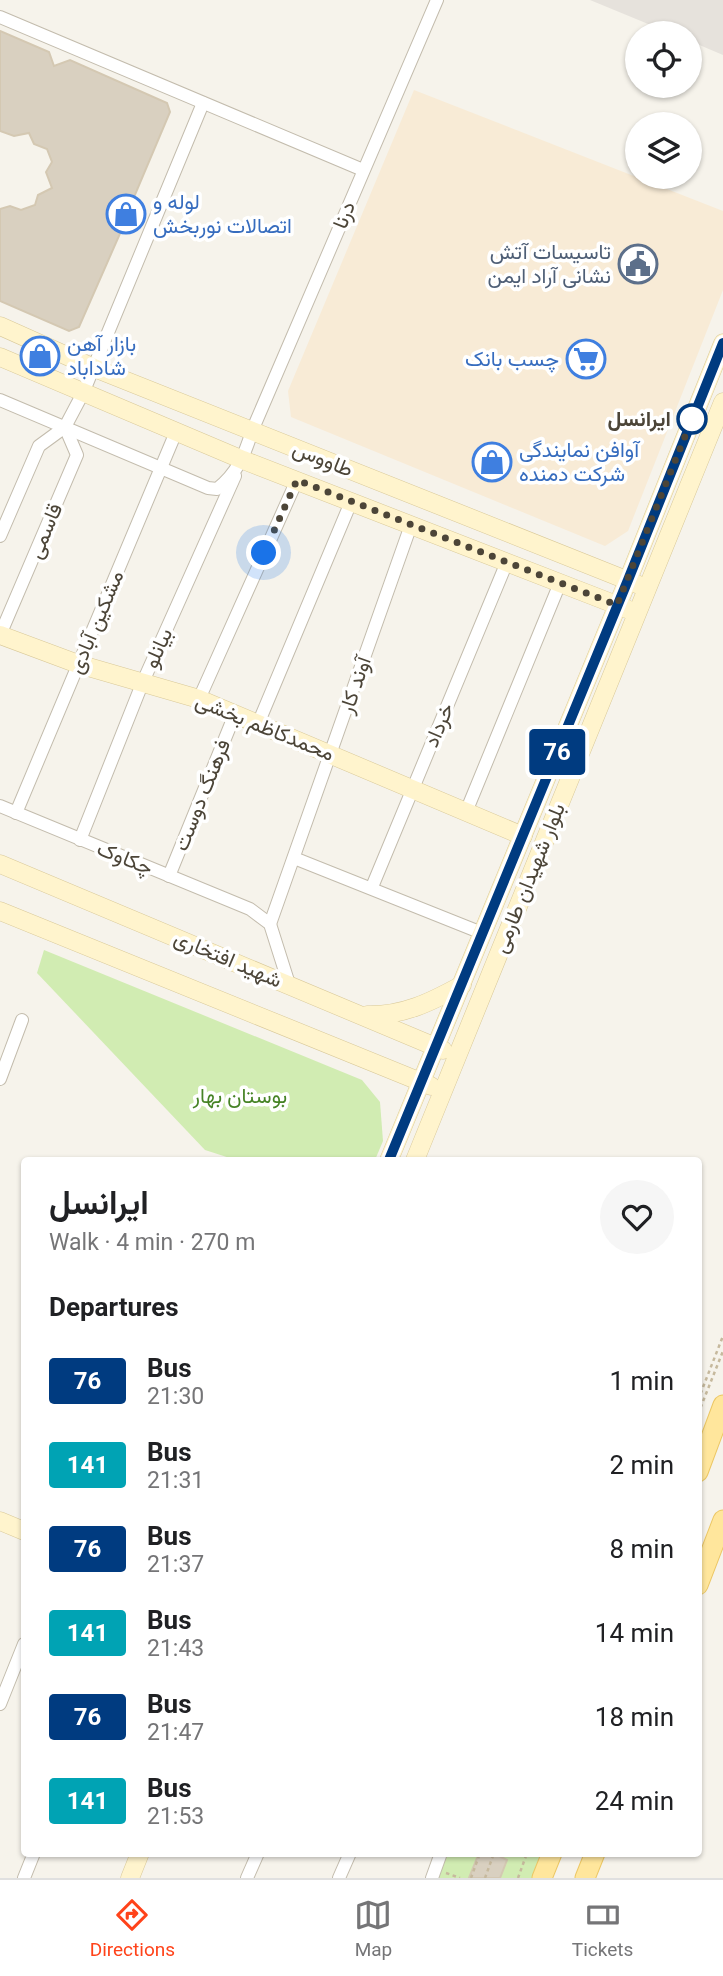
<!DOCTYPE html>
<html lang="en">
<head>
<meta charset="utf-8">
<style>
  :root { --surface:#fff; --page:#f6f6f6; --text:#202124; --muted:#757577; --line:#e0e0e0; --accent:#ff431a }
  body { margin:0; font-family:Roboto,Vazirmatn,sans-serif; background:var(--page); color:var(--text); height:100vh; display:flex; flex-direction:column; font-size:26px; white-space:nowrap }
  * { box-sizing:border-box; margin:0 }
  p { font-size:23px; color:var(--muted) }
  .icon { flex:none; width:38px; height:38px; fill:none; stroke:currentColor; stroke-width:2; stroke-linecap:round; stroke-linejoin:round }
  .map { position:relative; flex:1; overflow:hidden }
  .details { position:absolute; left:21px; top:1157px; width:681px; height:700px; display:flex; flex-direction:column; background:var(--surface); border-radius:7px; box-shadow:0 2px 5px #0004 }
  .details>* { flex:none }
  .badge { padding:0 14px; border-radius:5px; font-size:24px; line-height:46px }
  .buttons { position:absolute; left:625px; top:21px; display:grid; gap:14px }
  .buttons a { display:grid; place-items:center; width:77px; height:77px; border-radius:50%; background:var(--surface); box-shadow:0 2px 5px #0004; font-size:35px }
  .you { position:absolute; width:35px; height:35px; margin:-18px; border:5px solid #fff; border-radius:50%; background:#1a73e8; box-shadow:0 0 0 10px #1a73e833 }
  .map>.badge { position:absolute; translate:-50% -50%; box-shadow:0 0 0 4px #fff }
  h2 { padding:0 28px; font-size:26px; line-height:63px }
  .round { display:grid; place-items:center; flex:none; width:74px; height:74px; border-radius:37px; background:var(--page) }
  .headline { display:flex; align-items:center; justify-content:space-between; height:119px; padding:0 28px }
  h1 { font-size:33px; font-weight:700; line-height:52px }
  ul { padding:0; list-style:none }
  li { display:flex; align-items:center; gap:21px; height:84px; padding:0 28px }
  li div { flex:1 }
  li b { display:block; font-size:26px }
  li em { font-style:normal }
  li .badge { min-width:77px; font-weight:700; text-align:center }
  .dock { display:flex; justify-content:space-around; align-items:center; height:98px; border-top:2px solid var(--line); background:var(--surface); font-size:19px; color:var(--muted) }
  .dock a { display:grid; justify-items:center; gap:4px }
  .dock .selected { color:var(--accent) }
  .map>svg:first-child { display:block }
  .commercial { fill:#f8ebd6 }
  .industrial { fill:#e6e2dc }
  .green { fill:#d1ecb2 }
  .building { fill:#d9d0c0; stroke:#d4c8b2; stroke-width:2 }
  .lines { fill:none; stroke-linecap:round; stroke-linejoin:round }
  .street-casing { stroke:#c3bcad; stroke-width:14 }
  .secondary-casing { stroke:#d9c999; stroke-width:19 }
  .primary-casing { stroke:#ecc764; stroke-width:21 }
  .path { stroke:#c6b99d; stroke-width:2.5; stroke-dasharray:3.5 3.5; stroke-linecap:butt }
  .street { stroke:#fff; stroke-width:12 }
  .secondary { stroke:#fff4cd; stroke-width:18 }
  .primary { stroke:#ffe69c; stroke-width:19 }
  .line-casing { stroke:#fff; stroke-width:16 }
  .line { stroke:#003b80; stroke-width:10 }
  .walk { stroke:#4c4538; stroke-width:7; stroke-dasharray:0 12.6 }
  .stop-dot { fill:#fff; stroke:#003b80; stroke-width:3.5 }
  .labels { text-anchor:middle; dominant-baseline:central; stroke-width:7; stroke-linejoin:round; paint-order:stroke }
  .shop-label { font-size:21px; fill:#366cbe; stroke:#fff; text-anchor:start }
  .street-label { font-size:21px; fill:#4c4538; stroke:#fff }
  .service-label { font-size:21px; fill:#4e5e75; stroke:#fff; text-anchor:end }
  .stop-label { font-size:21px; font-weight:bold; fill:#4c4538; stroke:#fff; text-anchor:end }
  .park-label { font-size:21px; fill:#468326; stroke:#fff }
</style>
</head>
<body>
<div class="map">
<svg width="723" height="1878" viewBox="0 0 723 1878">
  <rect width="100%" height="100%" fill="#f6f3eb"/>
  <polygon class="commercial" points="414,90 723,211 723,290 628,531 605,546 291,417 288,391"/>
  <polygon class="industrial" points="590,0 723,0 723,55 690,41 690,33 670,33"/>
  <g class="green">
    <polygon points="44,950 362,1080 380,1102 383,1141 375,1160 236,1160 205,1150 37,973"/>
    <polygon points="446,1853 541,1853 532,1878 437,1878"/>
  </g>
  <g class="building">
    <polygon points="0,31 49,52 54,66 70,60 167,103 170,112 129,209 115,213 122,229 79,327 69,331 0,301 0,209 10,206 21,210 35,205 38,195 52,188 46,172 52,162 47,149 34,144 29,133 14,136 0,131"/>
    <polygon points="479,1853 500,1853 499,1856 507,1860 500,1878 469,1878"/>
  </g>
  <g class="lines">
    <defs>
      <g id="street">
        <polyline points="0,17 363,170"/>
        <path d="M0,400l208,88 9,1c20,-15 28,-35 35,-58l185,-431"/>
        <polyline points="0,536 39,446 65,427 83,393 203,103"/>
        <polyline points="0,635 77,455 65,427"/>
        <polyline points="199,699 297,480"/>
        <polyline points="258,724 351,502"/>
        <polyline points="0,806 250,909 270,924 289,984"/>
        <polyline points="466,812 560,583"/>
        <polyline points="16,813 176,432"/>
        <polyline points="80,840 142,684 235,476"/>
        <polyline points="294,858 482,933"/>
        <polyline points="169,876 235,714"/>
        <polyline points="372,887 507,562"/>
        <polyline points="270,924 411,525"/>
        <polyline points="0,1079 22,1020"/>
        <polyline points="0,1704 24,1644"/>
        <polyline points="24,1878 34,1853"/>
        <polyline points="247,1878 258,1853"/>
        <polyline points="339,1878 350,1853"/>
        <polyline points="432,1878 441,1853"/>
      </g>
      <g id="secondary">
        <polyline points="0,326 94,368 639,585"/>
        <polyline points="0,357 243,460 627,609"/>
        <polyline points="0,635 78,664 199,699 523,836"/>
        <polyline points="0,864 443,1050"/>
        <polyline points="0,911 431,1086"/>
        <path d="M367,1015c36,1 64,-13 95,-30"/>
        <polyline points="389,1160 628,580 723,343"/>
        <polyline points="415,1160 723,402"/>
        <polyline points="0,1521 24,1531"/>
        <polyline points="130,1878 140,1853"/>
      </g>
      <g id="primary">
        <polyline points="698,1472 723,1405"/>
        <polyline points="698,1585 723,1520"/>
        <polyline points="542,1878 552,1853"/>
        <polyline points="585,1878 595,1853"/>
      </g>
    </defs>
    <use href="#street" class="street-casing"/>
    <use href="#secondary" class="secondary-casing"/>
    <use href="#primary" class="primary-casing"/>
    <g class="path">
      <polyline points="698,1400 723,1336"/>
      <polyline points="698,1414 723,1351"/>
      <polyline points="446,1873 460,1878"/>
      <polyline points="471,1878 480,1853"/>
      <polyline points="485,1878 494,1853"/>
      <polyline points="518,1878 527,1853"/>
    </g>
    <use href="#street" class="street"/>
    <use href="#secondary" class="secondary"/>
    <use href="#primary" class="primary"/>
  </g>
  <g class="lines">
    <defs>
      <polyline id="line" points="389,1160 628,580 723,343"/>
    </defs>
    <use href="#line" class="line-casing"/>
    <use href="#line" class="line"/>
    <polyline class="walk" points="264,553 297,480 617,605 692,419"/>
  </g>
  <defs>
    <symbol id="shop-ring" viewBox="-11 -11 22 22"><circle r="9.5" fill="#fff" stroke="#3f7fe0" stroke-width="1.5"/><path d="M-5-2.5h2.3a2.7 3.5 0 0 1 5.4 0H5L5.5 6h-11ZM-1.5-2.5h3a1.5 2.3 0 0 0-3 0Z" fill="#3f7fe0"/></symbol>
    <symbol id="civic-ring" viewBox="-11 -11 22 22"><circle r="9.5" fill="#fff" stroke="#5c6f8a" stroke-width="1.5"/><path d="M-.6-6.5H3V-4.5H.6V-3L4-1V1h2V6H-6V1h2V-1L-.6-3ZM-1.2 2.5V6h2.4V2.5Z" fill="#5c6f8a"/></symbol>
    <symbol id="supermarket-ring" viewBox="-11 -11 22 22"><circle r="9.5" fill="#fff" stroke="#3f7fe0" stroke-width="1.5"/><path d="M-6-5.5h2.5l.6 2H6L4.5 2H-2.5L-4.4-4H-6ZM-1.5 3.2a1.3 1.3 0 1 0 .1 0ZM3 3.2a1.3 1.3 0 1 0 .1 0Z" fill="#3f7fe0"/></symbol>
  </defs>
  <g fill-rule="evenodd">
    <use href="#shop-ring" x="104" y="192" width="44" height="44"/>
    <use href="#civic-ring" x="616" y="242" width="44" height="44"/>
    <use href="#shop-ring" x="18" y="334" width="44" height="44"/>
    <use href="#supermarket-ring" x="564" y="337" width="44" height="44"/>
    <use href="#shop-ring" x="470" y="440" width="44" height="44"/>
  </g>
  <circle class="stop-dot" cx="692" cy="419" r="14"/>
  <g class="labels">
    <g class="shop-label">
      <text x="153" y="202">لوله و<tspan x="153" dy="24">اتصالات نوربخش</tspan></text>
      <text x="67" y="344">بازار آهن<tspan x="67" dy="24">شاداباد</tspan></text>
      <text x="559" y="359" text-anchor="end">چسب بانک</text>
      <text x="519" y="450">آوافن نمایندگی<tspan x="519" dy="24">شرکت دمنده</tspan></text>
    </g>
    <g class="street-label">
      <text transform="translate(344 215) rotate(-68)">درنا</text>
      <text transform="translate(323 459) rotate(22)">طاووس</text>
      <text transform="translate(45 531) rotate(-67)">قاسمی</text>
      <text transform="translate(96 622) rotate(-67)">مشکین آبادی</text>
      <text transform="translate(158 648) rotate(-66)">بیانلو</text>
      <text transform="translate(355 685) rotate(-71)">آوند کار</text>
      <text transform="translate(439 725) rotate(-67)">خرداد</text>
      <text transform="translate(265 727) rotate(22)">محمدکاظم بخشی</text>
      <text transform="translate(202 795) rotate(-68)">فرهنگ دوست</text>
      <text transform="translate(125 858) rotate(22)">چکاوک</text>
      <text transform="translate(529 878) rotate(-68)">بلوار شهیدان طارمی</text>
      <text transform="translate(228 959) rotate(23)">شهید افتخاری</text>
    </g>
    <g class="service-label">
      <text x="611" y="252">تاسیسات آتش<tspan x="611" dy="24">نشانی آراد ایمن</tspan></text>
    </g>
    <g class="stop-label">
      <text x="671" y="419">ایرانسل</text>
    </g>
    <g class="park-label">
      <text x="240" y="1096">بوستان بهار</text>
    </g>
  </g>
</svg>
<div class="buttons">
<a><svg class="icon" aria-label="locate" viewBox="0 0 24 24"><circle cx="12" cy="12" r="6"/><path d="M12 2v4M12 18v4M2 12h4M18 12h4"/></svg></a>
<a><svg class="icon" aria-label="layers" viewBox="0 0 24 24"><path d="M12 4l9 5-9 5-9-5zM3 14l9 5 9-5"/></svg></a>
</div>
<div class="you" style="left:264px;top:553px"></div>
<b class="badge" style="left:557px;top:752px;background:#003b80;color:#fff">76</b>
<section class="details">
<div class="headline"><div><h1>ایرانسل</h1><p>Walk · 4 min · 270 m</p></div><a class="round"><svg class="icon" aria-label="heart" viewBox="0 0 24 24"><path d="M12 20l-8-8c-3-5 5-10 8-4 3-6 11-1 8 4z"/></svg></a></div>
<h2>Departures</h2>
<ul>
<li><span class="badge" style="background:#003b80;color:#fff">76</span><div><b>Bus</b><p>21:30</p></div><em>1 min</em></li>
<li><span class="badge" style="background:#00a3b4;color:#fff">141</span><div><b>Bus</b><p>21:31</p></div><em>2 min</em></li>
<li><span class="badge" style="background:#003b80;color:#fff">76</span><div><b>Bus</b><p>21:37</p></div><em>8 min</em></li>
<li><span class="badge" style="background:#00a3b4;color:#fff">141</span><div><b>Bus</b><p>21:43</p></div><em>14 min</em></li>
<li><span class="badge" style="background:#003b80;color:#fff">76</span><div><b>Bus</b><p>21:47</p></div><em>18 min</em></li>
<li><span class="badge" style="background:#00a3b4;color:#fff">141</span><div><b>Bus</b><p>21:53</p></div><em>24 min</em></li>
</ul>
</section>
</div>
<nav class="dock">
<a class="selected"><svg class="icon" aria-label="directions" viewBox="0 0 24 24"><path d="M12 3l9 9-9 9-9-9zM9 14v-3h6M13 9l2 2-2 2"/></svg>Directions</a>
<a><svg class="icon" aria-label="map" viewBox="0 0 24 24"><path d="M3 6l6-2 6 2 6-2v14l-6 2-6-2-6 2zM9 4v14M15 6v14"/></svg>Map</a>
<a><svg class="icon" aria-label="tickets" viewBox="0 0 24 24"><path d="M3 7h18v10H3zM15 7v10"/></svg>Tickets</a>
</nav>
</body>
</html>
